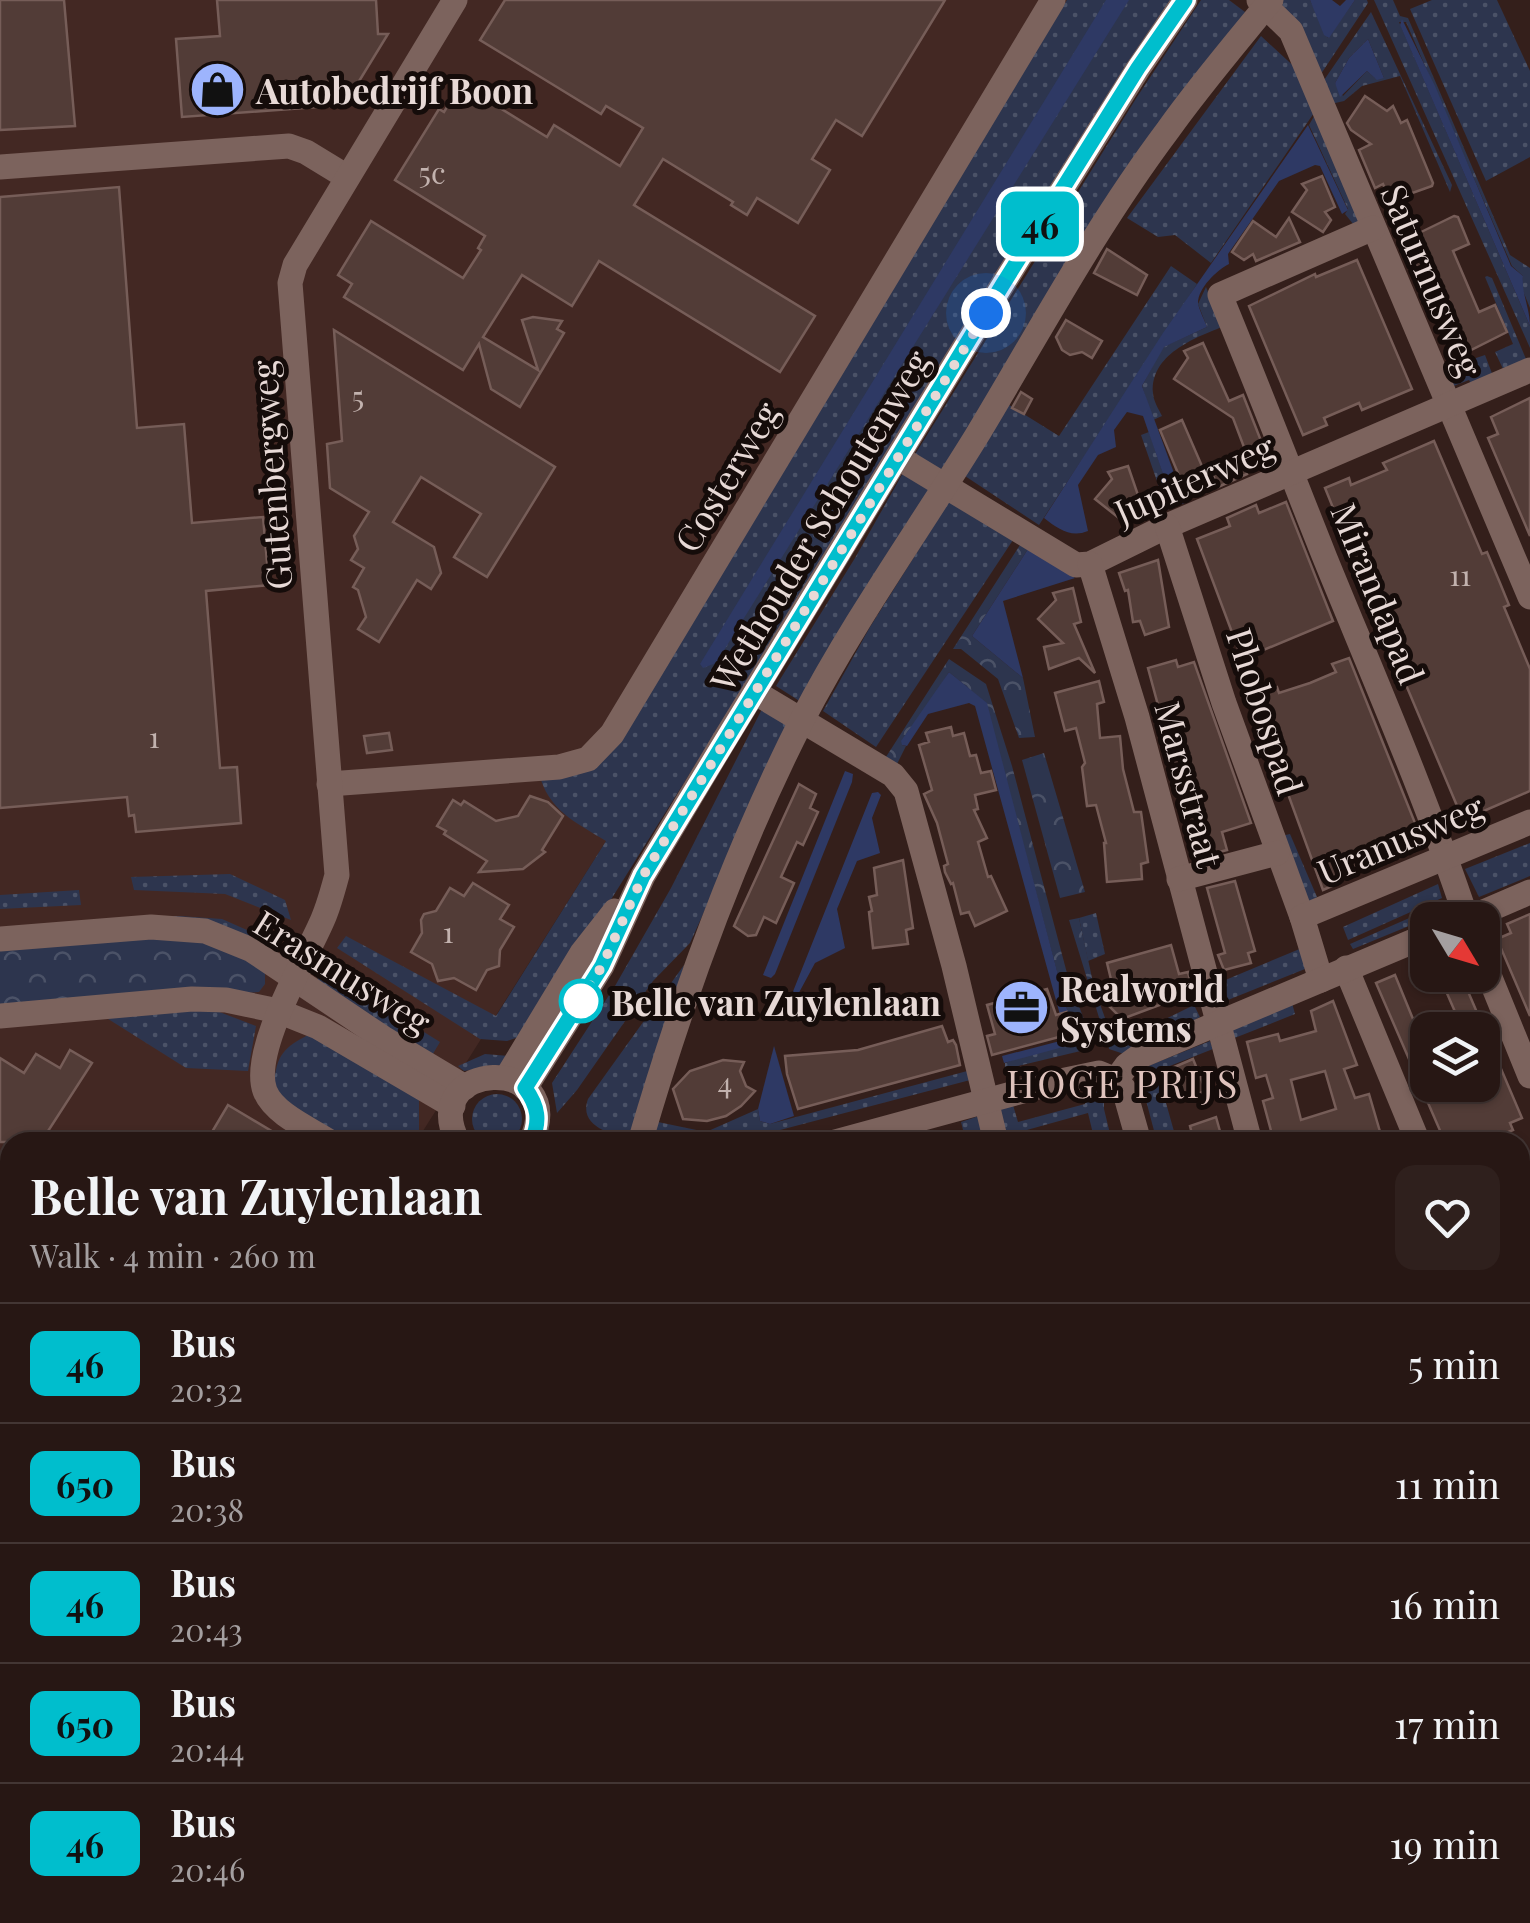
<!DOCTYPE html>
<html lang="en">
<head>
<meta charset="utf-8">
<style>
  :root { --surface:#271714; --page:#2f201d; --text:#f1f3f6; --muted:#a49fa0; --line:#433634 }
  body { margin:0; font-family:"Playfair Display",serif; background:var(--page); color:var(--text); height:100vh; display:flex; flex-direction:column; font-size:38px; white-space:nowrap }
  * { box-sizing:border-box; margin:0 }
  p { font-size:32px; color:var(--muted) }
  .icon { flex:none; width:55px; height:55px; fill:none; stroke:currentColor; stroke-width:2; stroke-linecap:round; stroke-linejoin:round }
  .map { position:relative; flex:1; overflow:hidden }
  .side { position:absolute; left:0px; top:1132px; width:1530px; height:792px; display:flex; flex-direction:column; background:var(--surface); border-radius:30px 30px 0 0; box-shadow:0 2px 8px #0004,0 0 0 2px var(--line) }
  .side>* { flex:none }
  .badge { padding:0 20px; border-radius:15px; font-size:35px; line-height:65px }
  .needle { width:65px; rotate:128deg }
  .fabs { position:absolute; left:1410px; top:902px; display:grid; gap:20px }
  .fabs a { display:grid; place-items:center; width:90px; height:90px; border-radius:20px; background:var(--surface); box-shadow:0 2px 8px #0004,0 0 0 2px var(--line); font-size:50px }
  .you { position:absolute; width:50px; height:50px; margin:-25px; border:8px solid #fff; border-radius:50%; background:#1a73e8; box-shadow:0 0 0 15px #1a73e833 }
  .map>.badge { position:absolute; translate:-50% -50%; box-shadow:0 0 0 5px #fff }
  .round { display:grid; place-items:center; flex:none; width:105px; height:105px; border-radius:20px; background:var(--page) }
  .headline { display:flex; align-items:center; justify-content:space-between; height:170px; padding:0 30px }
  h1 { font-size:48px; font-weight:700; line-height:75px }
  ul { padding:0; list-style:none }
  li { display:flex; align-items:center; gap:30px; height:120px; padding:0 30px; border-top:2px solid var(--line) }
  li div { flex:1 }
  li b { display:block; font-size:38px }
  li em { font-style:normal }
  li .badge { min-width:110px; font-weight:700; text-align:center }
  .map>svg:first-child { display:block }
  .built { fill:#432823 }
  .grass { fill:url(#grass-dots); fill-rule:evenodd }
  .forest { fill:url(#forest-crowns) }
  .garden { fill:url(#garden-furrows) }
  .water { fill:#2e3964 }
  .building { fill:#523c37; stroke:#765d58; stroke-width:2.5; fill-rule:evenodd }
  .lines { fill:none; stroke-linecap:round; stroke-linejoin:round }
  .minor { stroke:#7c635d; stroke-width:25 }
  .line-casing { stroke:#fff; stroke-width:22 }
  .line { stroke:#00becd; stroke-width:15 }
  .walk { stroke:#e7d9d6; stroke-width:10; stroke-dasharray:0 18 }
  .stop-dot { fill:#fff; stroke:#00becd; stroke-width:5 }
  .labels { text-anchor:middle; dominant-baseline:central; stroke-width:10; stroke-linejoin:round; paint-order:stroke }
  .number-label { font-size:30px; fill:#c2b2ae }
  .poi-label { font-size:35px; font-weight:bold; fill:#e7d9d6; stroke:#150c0a; text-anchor:start }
  .street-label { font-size:35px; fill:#e7d9d6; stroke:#150c0a }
  .stop-label { font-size:35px; font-weight:bold; fill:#e7d9d6; stroke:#150c0a; text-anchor:start }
  .neighbourhood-label { font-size:38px; letter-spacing:2.5px; fill:#dfc3bd; stroke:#150c0a }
</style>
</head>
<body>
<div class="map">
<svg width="1530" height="1923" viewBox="0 0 1530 1923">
  <defs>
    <pattern id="grass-dots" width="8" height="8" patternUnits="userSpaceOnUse" patternTransform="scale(2.5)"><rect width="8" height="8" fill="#2d354e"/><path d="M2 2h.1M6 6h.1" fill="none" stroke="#4b5267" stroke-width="1.8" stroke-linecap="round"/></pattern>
    <pattern id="forest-crowns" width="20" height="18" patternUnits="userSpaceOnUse" patternTransform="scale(2.5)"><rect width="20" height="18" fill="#2d354e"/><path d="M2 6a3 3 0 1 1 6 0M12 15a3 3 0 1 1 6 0" fill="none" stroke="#4b5267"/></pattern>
    <pattern id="garden-furrows" width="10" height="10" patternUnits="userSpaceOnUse" patternTransform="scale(2.5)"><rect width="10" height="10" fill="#2d354e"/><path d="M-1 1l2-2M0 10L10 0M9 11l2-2" fill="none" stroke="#4b5267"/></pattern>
  </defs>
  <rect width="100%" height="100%" fill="#341f1b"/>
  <polygon class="built" points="0,0 1137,0 416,1142 10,1142 10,1796 0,1812"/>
  <g class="grass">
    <path d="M1067,0h106l-646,1034 -20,7 -27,-2 -143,-91 9,-12 150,80 110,-175c-31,-19 -58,-31 -67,-68l52,-6z"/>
    <polygon points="1201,0 1229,0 1249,15 940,471 914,456 1137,97"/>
    <polygon points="1281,0 1310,0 1328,38 1355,0 1367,0 1368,3 1321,74 1278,4"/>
    <polygon points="1374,0 1393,0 1400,16 1408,18 1510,255 1530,268 1530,308 1521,286 1523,276 1512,266 1406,22 1399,22 1530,326 1530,348"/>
    <polygon points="1432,0 1497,0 1530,71 1530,157 1486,181 1410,9"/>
    <path d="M1371,12l81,173 -2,7 -50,-116 -38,10 -18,15 -13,3 -9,-21zM1368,39l16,39h-9l-8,-7 -24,25 -8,-13 14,-25z"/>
    <polygon points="1261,36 1300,72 1316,110 1211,263 1175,235 1158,237 1127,218"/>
    <polygon points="1317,111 1363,221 1354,225 1345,214 1348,209 1309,125"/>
    <polygon points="1171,266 1197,284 1039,525 965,476 1009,405 1059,436"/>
    <polygon points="1487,276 1492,278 1526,359 1504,371 1495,352 1513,344 1485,277"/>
    <path d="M1206,287l16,40c-28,11 -72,28 -69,66 0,7 6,17 9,23l-9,4 -11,-34 21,-39 44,-20 -9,-23z"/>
    <polygon points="1485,355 1493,376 1472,385 1469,380 1451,387 1443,369"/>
    <polygon points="1149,432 1174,506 1167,510 1141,435"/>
    <polygon points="903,473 929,489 801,702 776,686 855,558"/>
    <polygon points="951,498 1013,540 876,747 823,711 870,627"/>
    <polygon points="762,709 789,724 690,943 653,981 577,1090 557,1113 552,1083 615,986 671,888"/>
    <polygon points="1290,834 1317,897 1306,905 1281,836"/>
    <polygon points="1530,843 1530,876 1479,897 1465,869"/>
    <polygon points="230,874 285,900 291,920 225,894 134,890 131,877"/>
    <polygon points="1438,884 1442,898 1348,940 1343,927"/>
    <polygon points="79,890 81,905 0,909 0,895"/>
    <polygon points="1439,905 1443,912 1353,949 1350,944"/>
    <polygon points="1096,913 1105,954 1088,961 1079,918"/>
    <polygon points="179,916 222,919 276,943 272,952 123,919"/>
    <polygon points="1302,948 1310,967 1228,1000 1223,981"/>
    <polygon points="315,964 440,1042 431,1057 318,980"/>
    <path d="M684,965l-50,176c-22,-7 -56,-14 -46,-42z"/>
    <polygon points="1292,1003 1295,1014 1232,1039 1229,1031"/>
    <polygon points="1194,1005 1200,1017 1127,1055 1109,1049 1105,1018 1135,1034"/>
    <polygon points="209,1008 256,1026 248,1071 186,1068 105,1017"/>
    <polygon points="1091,1029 1093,1048 1005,1069 1005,1063 1073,1038 1073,1032"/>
    <path d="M310,1034l109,62v46h-70l-60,-36 -15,-21c2,-30 10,-38 36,-51z"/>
    <polygon points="1210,1041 1213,1049 1157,1071 1177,1142 1157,1142 1138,1070"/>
    <polygon points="485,1054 509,1056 507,1064 464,1071 458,1066"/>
    <polygon points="971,1070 974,1079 734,1142 652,1142 658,1122 706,1132 758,1109 760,1121 770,1124"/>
    <polygon points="1104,1091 1104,1109 1112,1142 1095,1142 1088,1113 1012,1134 1000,1131 996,1111 1013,1105 1018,1122 1085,1104 1084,1093"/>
    <circle cx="497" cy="1119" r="25"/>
    <polygon points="979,1116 984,1142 939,1142 964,1134 961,1122"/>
    <polygon points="10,1762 10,1799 0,1815 0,1778"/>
    <polygon points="10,1825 10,1880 0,1894 0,1841"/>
    <polygon points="500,1915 548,1915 549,1923 502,1923"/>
    <polygon points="759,1915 905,1915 907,1923 760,1923"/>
  </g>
  <g class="forest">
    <polygon points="1020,545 1028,549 972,636 1023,678 1035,737 1019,738 998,679 961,649 953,649"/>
    <polygon points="949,659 986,684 1012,766 1068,977 1088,1030 1073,1032 986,703 949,672 902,745 906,746 897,764 884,760"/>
    <polygon points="1044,753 1085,892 1060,898 1022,760"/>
    <polygon points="1079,918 1094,987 1105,1018 1105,1037 1069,920"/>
    <polygon points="196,938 265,969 265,984 259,992 0,1007 0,950 74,941"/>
  </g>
  <g class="garden">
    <polygon points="905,1915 1036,1915 1038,1923 907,1923"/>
    <polygon points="1107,1915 1252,1915 1254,1923 1109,1923"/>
  </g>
  <g class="water">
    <polygon points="1106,0 1129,0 716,663 703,668 700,664"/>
    <polygon points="1310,0 1332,0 1340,6 1346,0 1355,0 1329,38 1324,35"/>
    <path d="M1402,19l33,67 76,180 12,10c-2,16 7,32 7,50l-130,-301z"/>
    <polygon points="1368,39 1384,78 1377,80 1367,71 1340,97 1335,83 1349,58"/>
    <path d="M1308,125l40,85 -6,4 -22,-48 -5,-1 -36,16 -51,73 1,10c-12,6 -31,24 -31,39 1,7 7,18 9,24l-43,20 -22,39 43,117 -11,3 -31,-90 -16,-4 -13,18 2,17 -18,8 -20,30 10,46c-17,7 -30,-2 -44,-13l119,-185z"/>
    <polygon points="1028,549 1075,578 1003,601 1023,678 972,636"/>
    <polygon points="949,672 987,703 1073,1032 1067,1046 1004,1063 1002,1056 1060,1041 1065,1033 975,706 969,703 928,714 907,746 902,745 901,741"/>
    <polygon points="845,771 853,774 852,782 775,974 771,978 763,975"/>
    <polygon points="878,792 881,795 872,818 880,853 857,861 837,909 845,948 815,963 795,1000 790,999 872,793"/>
    <polygon points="774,1046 794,1116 770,1124 760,1121 758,1109"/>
    <polygon points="1520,1197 1530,1198 1530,1249 1520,1251"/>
  </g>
  <g class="building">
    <polygon points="0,0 64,0 75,126 0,130"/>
    <polygon points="217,0 376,0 378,34 388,34 353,91 343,92 344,105 182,117 176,39 220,36"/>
    <polygon points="505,0 945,0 862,136 836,120 812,159 830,170 798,223 757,198 747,215 731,205 733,202 663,159 634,205 815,316 780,372 599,261 572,306 522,275 483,337 538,370 522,320 533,317 562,321 557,329 564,333 520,407 491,389 479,344 463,370 344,297 352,284 338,275 371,221 463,278 481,250 478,248 485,236 395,180 439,109 444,112 461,84 547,137 554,125 620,166 643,128 606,106 601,114 480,40"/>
    <polygon points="1365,96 1387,111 1393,106 1401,123 1407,120 1433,183 1432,186 1390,201 1383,184 1375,188 1359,150 1371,144 1351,130 1347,123"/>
    <polygon points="1322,176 1335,207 1325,212 1331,220 1323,232 1292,212 1307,190 1302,184"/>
    <polygon points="119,187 137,428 184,424 192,523 263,517 269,585 206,591 220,768 237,767 241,823 136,832 134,815 129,816 127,797 0,808 0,197"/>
    <polygon points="1454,216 1458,217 1469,244 1453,251 1479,312 1495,305 1507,332 1471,350 1470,348 1464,351 1461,345 1451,350 1412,256 1422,252 1415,235"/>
    <polygon points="1289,218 1300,242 1256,261 1253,254 1244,260 1232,252 1253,221 1276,237"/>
    <polygon points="1107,249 1147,275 1137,295 1094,273"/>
    <polygon points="1357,260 1412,389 1362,410 1359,403 1324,418 1327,425 1303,435 1249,306 1315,274 1316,277"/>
    <polygon points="1066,320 1102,341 1092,358 1082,352 1070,355 1062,350 1056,337"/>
    <polygon points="334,330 555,467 487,577 454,557 481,514 421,477 393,522 434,547 441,573 431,589 417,580 379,642 358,629 366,617 358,590 353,587 364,568 351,560 358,549 354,536 369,512 330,488 327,444 342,441"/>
    <polygon points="1203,343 1229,401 1243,395 1267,456 1250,463 1233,418 1174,379 1188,358 1184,351"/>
    <polygon points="1021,392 1032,399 1024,414 1012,408"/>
    <polygon points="1530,398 1530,536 1488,438 1498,434 1491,417"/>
    <polygon points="1182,420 1208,480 1185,490 1160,430"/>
    <polygon points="1434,441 1482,554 1487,552 1500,583 1509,605 1504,607 1530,669 1530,791 1463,820 1393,654 1388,656 1366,603 1371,601 1325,488 1349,478 1351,485 1387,470 1383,463"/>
    <polygon points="1239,454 1247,474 1218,487 1209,466"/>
    <polygon points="1128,466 1139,498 1128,502 1133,511 1124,522 1095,499 1112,479 1108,472"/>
    <polygon points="1286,502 1333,621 1242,659 1197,539 1230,526 1227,518 1256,505 1259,513"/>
    <polygon points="1158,560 1169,627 1145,635 1140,621 1133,622 1128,590 1125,591 1119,573"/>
    <polygon points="1073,588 1081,622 1074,624 1095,673 1079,658 1049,669 1044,647 1063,643 1038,619 1056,600 1053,593"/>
    <polygon points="1349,658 1421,838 1338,874 1341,882 1323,890 1252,695 1277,687 1279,693 1310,683 1336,672 1332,664"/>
    <polygon points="1176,660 1178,667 1194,662 1251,823 1222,832 1227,850 1199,857 1148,668"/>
    <polygon points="1099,681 1104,702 1097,704 1100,738 1120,736 1123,769 1134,812 1141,812 1148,862 1141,864 1142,879 1107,882 1104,843 1106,843 1096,805 1087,806 1082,767 1085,763 1076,728 1065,731 1055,693"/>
    <polygon points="951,727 953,736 964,733 970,756 976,755 981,773 991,771 996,790 975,795 978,809 974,810 987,838 978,842 988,877 991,876 1007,911 975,926 969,912 961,914 953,883 951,884 945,872 944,866 948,864 937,823 924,794 932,790 919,745 929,742 926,733"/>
    <polygon points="389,733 392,750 367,753 364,736"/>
    <polygon points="799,784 816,794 810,808 818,812 803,845 797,842 781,877 794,883 776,923 764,917 756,935 748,936 734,926"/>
    <polygon points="530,796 548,802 563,816 542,850 545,852 523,869 479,872 487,861 444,834 446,831 437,826 453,800 461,805 464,801 496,821 518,816"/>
    <polygon points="903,860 913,928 906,930 908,944 873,948 869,912 872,911 869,897 877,895 874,868"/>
    <polygon points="1235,881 1255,951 1248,953 1251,963 1224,970 1218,955 1225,953 1207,888"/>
    <polygon points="473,883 509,905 500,919 514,927 500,950 499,966 487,970 476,990 454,978 438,981 432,964 411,952 422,933 421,920 424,914 436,911 450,888 464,896"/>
    <polygon points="1530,914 1530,1016 1497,939 1511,933 1507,924"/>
    <polygon points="1171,945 1179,974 1188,972 1193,992 1164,1000 1165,1003 1122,1019 1098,995 1114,992 1107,963"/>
    <polygon points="1395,975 1413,1019 1428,1013 1428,1093 1446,1085 1482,1085 1482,1030 1463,1030 1439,975 1461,975 1522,1118 1510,1123 1513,1130 1485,1142 1445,1142 1376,983"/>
    <polygon points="1047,989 1056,1015 1066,1012 1059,1037 992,1055 987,1036 995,1034 987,1005"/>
    <path d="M1333,1001l24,64 -13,4 11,29 14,-4 14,48h-109l-11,-41 10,-3 -7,-23 -10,3 -9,-36 31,-8 2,7 36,-10 -5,-20zM1325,1071l11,38 -35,11 -10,-40z"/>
    <polygon points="942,1026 948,1042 953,1040 956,1045 960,1065 798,1109 787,1074 785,1056 858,1050"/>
    <polygon points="70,1050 92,1063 41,1142 0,1142 0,1058 24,1073 36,1054 60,1068"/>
    <polygon points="1193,1059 1206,1091 1185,1097 1172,1068"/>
    <polygon points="723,1060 744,1062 740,1071 746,1086 755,1091 741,1106 726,1116 707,1121 683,1119 673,1089 690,1071"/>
    <polygon points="228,1105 290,1142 206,1142"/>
    <polygon points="1216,1117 1223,1142 1194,1142 1190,1126"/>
  </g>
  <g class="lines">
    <g class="minor">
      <polyline points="1259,0 1291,31 1530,597"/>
      <polyline points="0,167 289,146 306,152 347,177"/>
      <path d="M1373,228l-153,67c36,87 70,175 105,263 49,120 101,239 142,362"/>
      <polyline points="899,458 1076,565 1090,564 1167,526 1530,370"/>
      <polyline points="1167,526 1224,703 1302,917"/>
      <polyline points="1090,564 1137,717 1250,1142"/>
      <polyline points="756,693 893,775 906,791 954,966 996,1142"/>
      <polyline points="329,784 559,767 588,759 612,734 1053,0"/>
      <polyline points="1179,879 1277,853"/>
      <polyline points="1465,920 1530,892"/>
      <polyline points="0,939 151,927 205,931 252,950 383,1038 465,1087"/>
      <polyline points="1482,958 1530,1076"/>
      <polyline points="1346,968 1418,1142"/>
      <polyline points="1321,980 1302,917 1530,822"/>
      <polyline points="0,1016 192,999 226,1000 278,1011 318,1027 453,1106"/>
      <polyline points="507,1077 582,953 615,911"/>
      <polyline points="1116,1080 1127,1065 1138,1057 1428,935"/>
      <polyline points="1116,1080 1124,1089 1139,1142"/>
      <polyline points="525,1088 602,966 643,876 722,744 1003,284 1138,69 1185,0"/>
      <path d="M330,1142c-20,-13 -56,-28 -65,-51 -15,-40 42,-134 58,-172 6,-14 10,-29 14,-44l-47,-592 5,-18 160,-265"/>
      <path d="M458,1142c-43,-82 113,-90 73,0"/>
      <path d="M640,1142c42,-144 94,-288 162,-422 51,-98 116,-189 174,-283 62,-103 120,-211 192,-307 32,-45 68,-87 103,-130"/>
      <polyline points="835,1142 1056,1082 1099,1073 1116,1080"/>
      <polyline points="1520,1445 1530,1474"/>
      <polyline points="1520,1504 1530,1501"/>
      <polyline points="1520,1700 1530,1697"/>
      <polyline points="0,1724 10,1708"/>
      <polyline points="1520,1877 1530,1874"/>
      <polyline points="0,1915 10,1890"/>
      <polyline points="163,1915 164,1923"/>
      <polyline points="388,1915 389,1923"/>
      <polyline points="1344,1915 1346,1923"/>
      <polyline points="1459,1915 1462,1923"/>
      <polyline points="14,1923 21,1915"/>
      <polyline points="668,1923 729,1915"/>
    </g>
  </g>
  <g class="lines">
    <defs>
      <path id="line" d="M531,1142c10,-21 7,-36 -6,-54l77,-122 41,-90 360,-592 135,-216 47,-68"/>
    </defs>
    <use href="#line" class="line-casing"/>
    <use href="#line" class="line"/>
    <polyline class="walk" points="581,1001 602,966 643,876 986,313"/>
  </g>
  <defs>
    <symbol id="shop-disc" viewBox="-11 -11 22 22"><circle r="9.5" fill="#9db4fd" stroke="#150c0a"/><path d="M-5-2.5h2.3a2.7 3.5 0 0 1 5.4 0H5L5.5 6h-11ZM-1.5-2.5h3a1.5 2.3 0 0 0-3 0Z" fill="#111"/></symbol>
    <symbol id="office-disc" viewBox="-11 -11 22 22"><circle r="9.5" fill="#9db4fd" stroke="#150c0a"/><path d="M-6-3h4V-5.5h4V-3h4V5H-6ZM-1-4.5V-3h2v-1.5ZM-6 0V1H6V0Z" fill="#111"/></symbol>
  </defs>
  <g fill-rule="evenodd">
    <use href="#shop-disc" x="186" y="58" width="63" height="63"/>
    <use href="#office-disc" x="990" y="976" width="63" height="63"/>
  </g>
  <circle class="stop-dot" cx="581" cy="1001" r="20"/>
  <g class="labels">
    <g class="number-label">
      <text x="432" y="172">5c</text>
      <text x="358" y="396">5</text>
      <text x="1460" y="574">11</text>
      <text x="154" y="736">1</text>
      <text x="448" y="931">1</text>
      <text x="725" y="1082">4</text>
    </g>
    <g class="poi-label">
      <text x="256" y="89">Autobedrijf Boon</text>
      <text x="1060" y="987">Realworld<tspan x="1060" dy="40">Systems</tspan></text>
    </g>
    <g class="street-label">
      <text transform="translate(1433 280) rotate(67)">Saturnusweg</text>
      <text transform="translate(270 475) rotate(-94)">Gutenbergweg</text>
      <text transform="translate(726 476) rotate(-59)">Costerweg</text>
      <text transform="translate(1194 478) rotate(-24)">Jupiterweg</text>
      <text transform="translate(819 520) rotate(-59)">Wethouder Schoutenweg</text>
      <text transform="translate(1379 593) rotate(68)">Mirandapad</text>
      <text transform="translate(1266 711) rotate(72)">Phobospad</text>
      <text transform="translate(1190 784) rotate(75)">Marsstraat</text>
      <text transform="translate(1400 838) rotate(-23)">Uranusweg</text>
      <text transform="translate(343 971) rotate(32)">Erasmusweg</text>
    </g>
    <g class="stop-label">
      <text x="611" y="1001">Belle van Zuylenlaan</text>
    </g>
    <g class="neighbourhood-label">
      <text x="1123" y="1082">HOGE PRIJS</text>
    </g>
  </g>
</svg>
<div class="fabs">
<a><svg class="needle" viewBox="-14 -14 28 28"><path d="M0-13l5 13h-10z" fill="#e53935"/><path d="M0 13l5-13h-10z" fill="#a49fa0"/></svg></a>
<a><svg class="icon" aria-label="layers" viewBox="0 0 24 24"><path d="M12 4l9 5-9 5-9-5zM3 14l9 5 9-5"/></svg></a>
</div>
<div class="you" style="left:986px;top:313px"></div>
<b class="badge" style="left:1040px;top:224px;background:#00becd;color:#111">46</b>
<section class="side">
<div class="headline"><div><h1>Belle van Zuylenlaan</h1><p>Walk · 4 min · 260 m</p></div><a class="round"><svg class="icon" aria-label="heart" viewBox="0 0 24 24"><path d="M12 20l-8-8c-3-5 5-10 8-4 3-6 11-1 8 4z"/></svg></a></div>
<ul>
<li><span class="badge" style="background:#00becd;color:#111">46</span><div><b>Bus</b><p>20:32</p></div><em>5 min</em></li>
<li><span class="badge" style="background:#00becd;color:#111">650</span><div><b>Bus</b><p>20:38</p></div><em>11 min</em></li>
<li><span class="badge" style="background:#00becd;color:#111">46</span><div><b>Bus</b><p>20:43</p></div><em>16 min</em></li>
<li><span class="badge" style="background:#00becd;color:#111">650</span><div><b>Bus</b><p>20:44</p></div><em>17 min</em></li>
<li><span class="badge" style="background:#00becd;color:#111">46</span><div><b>Bus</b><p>20:46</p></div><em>19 min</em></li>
</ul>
</section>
</div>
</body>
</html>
